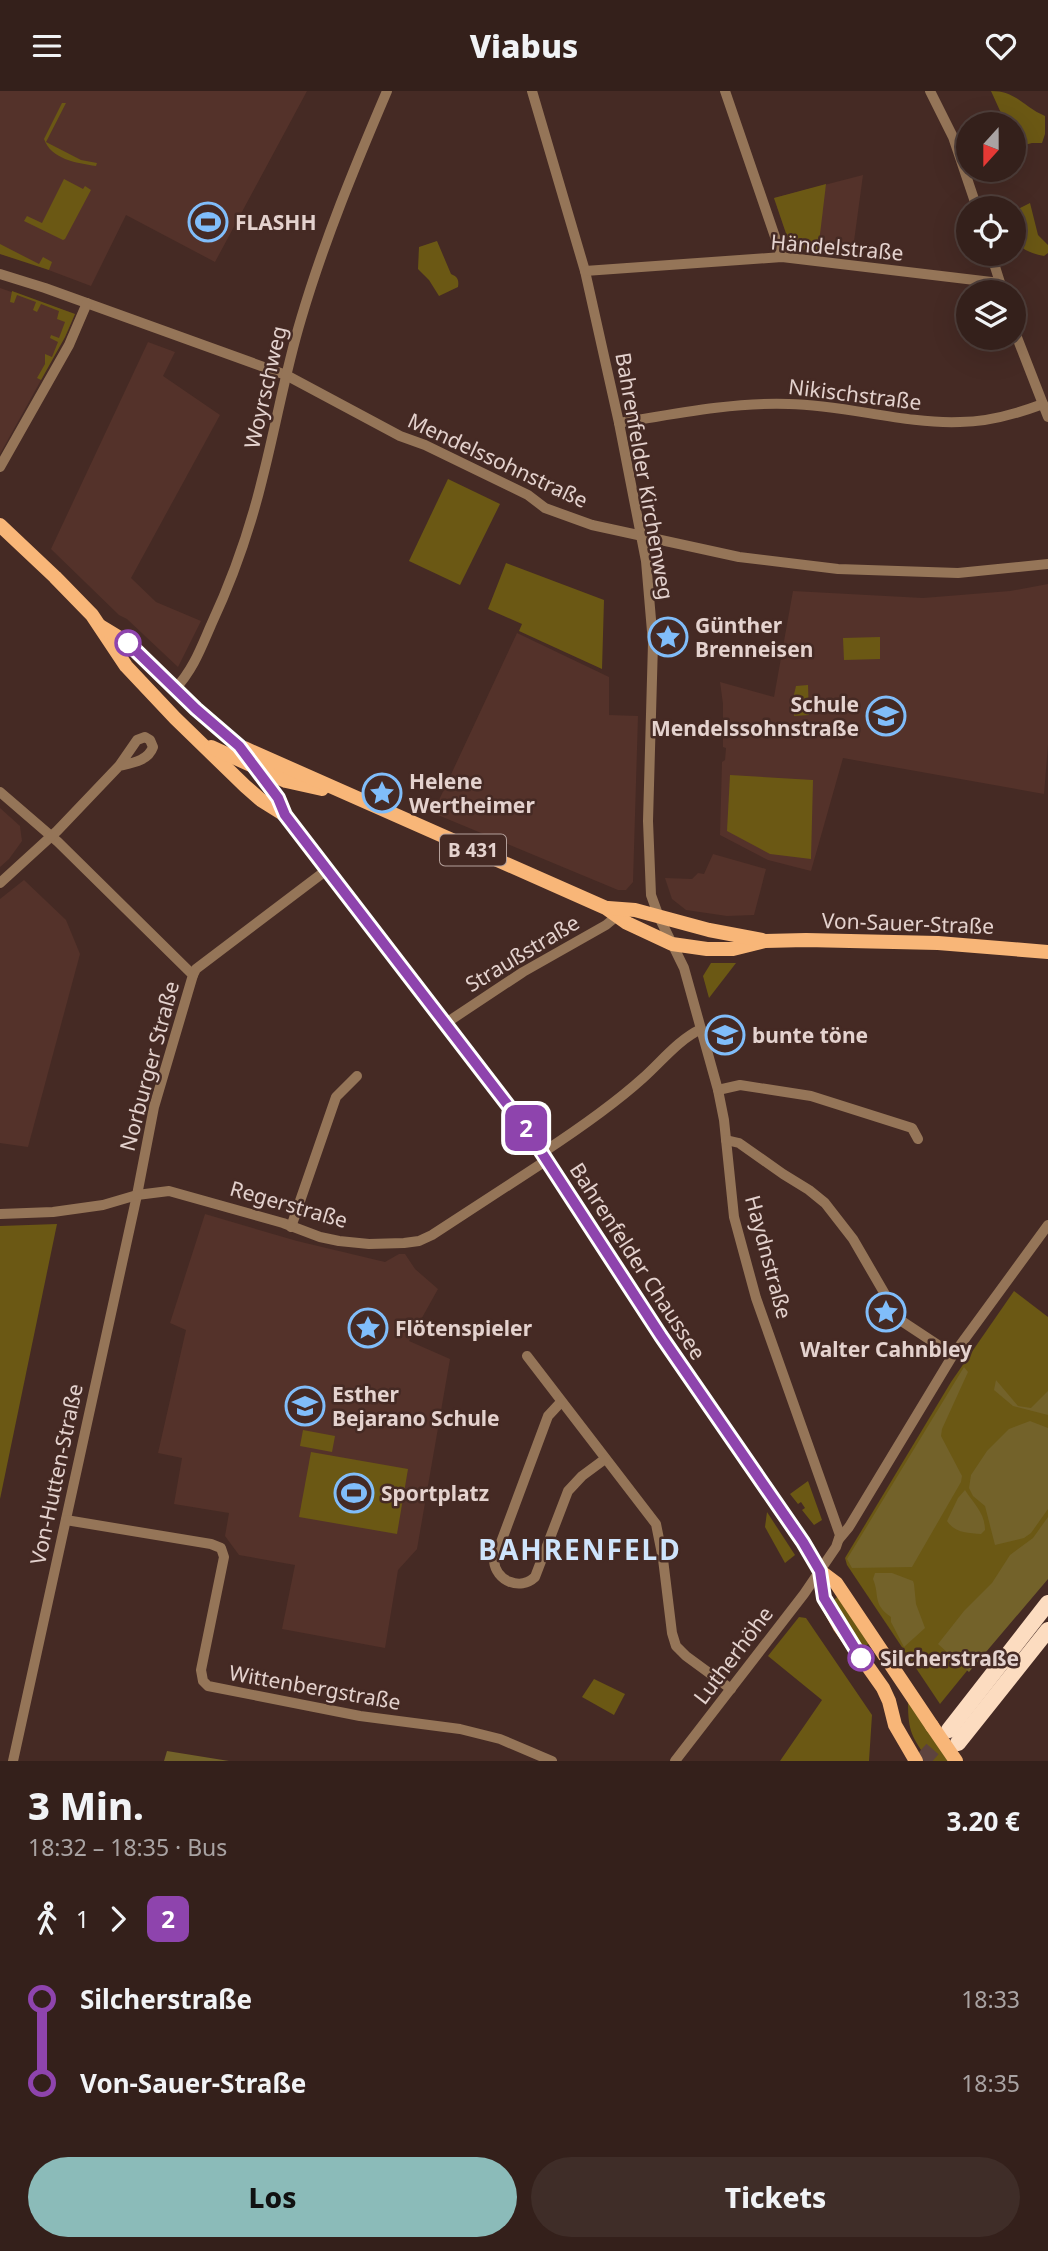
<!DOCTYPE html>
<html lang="de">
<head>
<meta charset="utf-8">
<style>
  :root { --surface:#34201b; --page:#3f2d28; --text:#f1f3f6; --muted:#a9a3a3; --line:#4e3e3a; --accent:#8bbbb9 }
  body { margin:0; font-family:"Noto Sans",sans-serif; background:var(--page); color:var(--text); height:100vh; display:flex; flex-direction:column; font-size:26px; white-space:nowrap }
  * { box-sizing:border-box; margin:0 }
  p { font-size:23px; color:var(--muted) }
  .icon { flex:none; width:38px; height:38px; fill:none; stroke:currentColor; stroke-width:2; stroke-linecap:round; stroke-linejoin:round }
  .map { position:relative; height:1670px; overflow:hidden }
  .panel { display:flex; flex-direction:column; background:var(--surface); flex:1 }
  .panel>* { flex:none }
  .badge { padding:0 14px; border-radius:10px; font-size:24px; line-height:46px }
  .needle { width:46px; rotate:201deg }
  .tools { position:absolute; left:956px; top:21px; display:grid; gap:14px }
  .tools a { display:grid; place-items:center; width:70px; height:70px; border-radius:50%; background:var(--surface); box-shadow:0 7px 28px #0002,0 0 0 2px var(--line); font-size:35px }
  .map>.badge { position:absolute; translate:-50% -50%; box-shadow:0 0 0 4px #fff }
  .legs { display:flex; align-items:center; gap:10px; height:77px; padding:0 28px; font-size:23px }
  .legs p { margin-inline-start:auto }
  .headline { display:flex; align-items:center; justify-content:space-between; height:119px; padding:0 28px }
  h1 { font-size:38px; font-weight:800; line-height:52px }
  .action { display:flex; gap:14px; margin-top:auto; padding:14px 28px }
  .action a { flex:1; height:80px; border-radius:42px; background:var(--accent); color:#111; font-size:28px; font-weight:800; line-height:80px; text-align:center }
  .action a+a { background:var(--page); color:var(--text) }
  ul { padding:0 28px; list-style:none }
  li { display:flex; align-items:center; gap:24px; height:84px; font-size:26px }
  li i { display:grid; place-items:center; width:10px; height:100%; margin:0 9px; background:currentColor }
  li i::after { content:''; width:18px; height:18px; margin:-9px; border:5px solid; border-radius:50%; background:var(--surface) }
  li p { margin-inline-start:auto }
  li:first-child i { background:linear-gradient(#0000 50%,currentColor 0) }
  li:last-child i { background:linear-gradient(currentColor 50%,#0000 0) }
  header { display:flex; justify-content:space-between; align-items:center; height:91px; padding:0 28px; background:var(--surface); font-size:32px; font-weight:800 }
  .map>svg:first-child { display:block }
  .built { fill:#54322a }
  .green { fill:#6b5814 }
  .forest { fill:#73622a }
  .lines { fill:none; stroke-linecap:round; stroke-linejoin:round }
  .highway-tunnel { stroke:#5d433e; stroke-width:16; stroke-dasharray:16 8; stroke-linecap:butt }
  .minor { stroke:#957558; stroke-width:10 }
  .major { stroke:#f8b678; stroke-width:14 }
  .highway { stroke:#fcdcc0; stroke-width:16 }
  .major-bridge { stroke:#f8b678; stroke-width:14 }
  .line-1-casing { stroke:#fff; stroke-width:16 }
  .line-1 { stroke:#8e44ad; stroke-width:10 }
  .stop-1-dot { fill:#fff; stroke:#8e44ad; stroke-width:3.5 }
  .labels { text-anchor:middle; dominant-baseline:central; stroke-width:5; stroke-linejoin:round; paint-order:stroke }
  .shield { fill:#452a24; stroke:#b4a09b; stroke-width:2 }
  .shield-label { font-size:19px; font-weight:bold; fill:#e4d2ce }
  .poi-label { font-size:21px; font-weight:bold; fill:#e4d2ce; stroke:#452a24; text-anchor:start }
  .street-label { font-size:21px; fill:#e4d2ce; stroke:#452a24 }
  .stop-label { font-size:21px; font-weight:bold; fill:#e4d2ce; stroke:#452a24; text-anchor:start }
  .district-label { font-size:28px; font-weight:bold; letter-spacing:2px; fill:#cee4fc; stroke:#452a24 }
</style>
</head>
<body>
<header><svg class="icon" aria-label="menu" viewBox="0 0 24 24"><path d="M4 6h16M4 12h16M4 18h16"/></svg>Viabus<svg class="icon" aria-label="heart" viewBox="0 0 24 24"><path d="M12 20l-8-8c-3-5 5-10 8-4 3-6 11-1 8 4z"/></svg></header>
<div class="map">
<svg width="1048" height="1670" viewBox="0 0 1048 1670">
  <rect width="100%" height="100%" fill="#452a24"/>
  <g class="built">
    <polygon points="0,0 307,0 215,171 126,124 91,195 22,169 0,163"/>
    <polygon points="863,84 852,165 791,157 774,107"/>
    <polygon points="0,197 75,223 65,246 0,363"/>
    <polygon points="148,251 175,261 163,285 220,324 131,487 156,511 201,530 178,576 127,528 119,524 51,458"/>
    <polygon points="1048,493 1048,654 1044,703 843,667 811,780 768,769 720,744 722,671 725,669 726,657 723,656 723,613 720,591 774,606 793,500 923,507 1010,500"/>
    <polygon points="517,542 609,586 609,624 638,625 633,791 626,799 618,799 433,722"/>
    <polygon points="0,717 20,735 22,750 9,768 0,776"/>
    <polygon points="713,763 766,778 754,824 727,825 686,819 672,808 665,787 692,788 698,782 704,783"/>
    <polygon points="24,789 66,829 80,863 28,1056 0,1052 0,808"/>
    <polygon points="205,1123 297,1150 385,1171 399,1163 405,1163 415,1178 438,1198 409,1250 450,1268 417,1458 398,1479 385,1557 282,1538 295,1474 239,1464 225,1445 229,1422 174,1413 182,1367 158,1362 186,1239 170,1232"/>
  </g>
  <g class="green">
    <path d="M991,0c26,0 32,16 54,25v18l-3,9h-10l-19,5v-24h-7z"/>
    <path d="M62,12h4l-20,39 35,18 16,3 -1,3c-20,-3 -45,-7 -52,-27z"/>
    <polygon points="64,88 83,98 85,95 91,99 65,148 63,149 24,130 27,125 42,132"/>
    <polygon points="826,93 818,160 791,157 774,107"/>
    <path d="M1030,112l8,32 10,10v8l-4,3c-27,-5 -31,-15 -31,-40l7,-8z"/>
    <path d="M437,150l14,33c7,3 8,6 7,13l-19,9 -10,-16 -11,-11 1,-22z"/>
    <polygon points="0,153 39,173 43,166 52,171 49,179 0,163"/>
    <polygon points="12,200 75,223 65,246 41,289 37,287 45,273 45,263 52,266 58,251 50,247 51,244 59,247 65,231 57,228 59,220 41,213 37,221 33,219 36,211 17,204 14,212 10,211"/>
    <polygon points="448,388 500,413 460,494 409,470"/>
    <polygon points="506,472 604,509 602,578 519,540 522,533 488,518"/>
    <polygon points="880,546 880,568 844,569 843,547"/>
    <polygon points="808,594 809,624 794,625 793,608 796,595"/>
    <polygon points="730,684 813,689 811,768 770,763 727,740"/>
    <polygon points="711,872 736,872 709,907 703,885"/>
    <polygon points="57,1133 0,1408 0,1135"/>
    <polygon points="1014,1200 1048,1226 1048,1480 940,1613 847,1474 845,1467 951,1291"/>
    <polygon points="303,1339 335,1345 332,1361 300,1355"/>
    <polygon points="311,1361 408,1378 397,1443 299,1426"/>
    <polygon points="808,1390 822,1429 814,1434 802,1419 805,1417 801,1411 798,1413 790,1403"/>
    <polygon points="767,1421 795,1464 785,1472 765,1436"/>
    <polygon points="838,1505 870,1552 862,1557 833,1510"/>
    <polygon points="799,1526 806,1527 872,1624 869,1670 780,1670 822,1609 768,1565"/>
    <polygon points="594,1588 625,1603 614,1624 582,1606"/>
    <path d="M908,1611l40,59h-19c-17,-24 -21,-29 -21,-59z"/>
  </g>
  <g class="forest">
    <polygon points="964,1276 968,1281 942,1338 941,1345 962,1385 961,1391 912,1476 852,1477 847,1468"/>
    <polygon points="996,1289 1018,1315 1031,1317 1048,1300 1048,1324 1013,1315 994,1299"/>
    <polygon points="1030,1330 1048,1337 1048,1418 1031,1442 1024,1447 995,1454 985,1415 973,1405 969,1397 971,1384 987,1360 1009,1338"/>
    <path d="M965,1399c9,14 20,23 20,40l-4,4c-13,-1 -26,-1 -34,-13l11,-23z"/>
    <polygon points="1048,1426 1048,1488 969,1581 938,1553 964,1520 992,1492 1010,1464 1033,1447"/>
    <path d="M875,1482h17l21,8 1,3 2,20 9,24 -21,19 -13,-25v-5c-19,-13 -11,-22 -18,-38z"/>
    <polygon points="167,1660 229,1670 164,1670"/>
  </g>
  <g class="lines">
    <polyline class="highway-tunnel" points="922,1670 949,1639"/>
    <g class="minor">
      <polyline points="532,0 585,180 619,332 646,470 653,552 648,730 651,804 659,826 684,877 718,999 724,1029 734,1126 756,1207 840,1444 836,1456 804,1503 675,1670"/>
      <polyline points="725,0 782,166"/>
      <polyline points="930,0 953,46 977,117"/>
      <polyline points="991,163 1003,201"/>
      <polyline points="585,180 782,166 1000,192"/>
      <polyline points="0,183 45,197 286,284 400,345 425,354 528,404 545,417 592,434 739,466 838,478 958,482 1048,473"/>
      <polyline points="1013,236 1048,326"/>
      <path d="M619,332c55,-9 114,-21 170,-19 58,1 114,20 171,18 29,0 56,-8 83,-18"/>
      <polyline points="0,376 69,254 87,212"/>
      <path d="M175,598c18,-19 26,-41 36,-64 22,-47 39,-96 51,-145 14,-54 23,-108 39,-161 23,-78 54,-153 86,-228"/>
      <polyline points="0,701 58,751 193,884 154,1016 137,1104 13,1670"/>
      <path d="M0,792l57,-52 62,-65 18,-26 8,-3 5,3 3,7c-5,14 -21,16 -34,19"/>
      <polyline points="193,884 196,878 328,778"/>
      <polyline points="446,932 523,881 606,834 617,825"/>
      <polyline points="718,999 740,994 811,1005 912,1037 918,1048"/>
      <polyline points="726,1049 739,1052 783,1083 809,1099 825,1112 853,1148 900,1229 953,1264"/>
      <path d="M542,1062c35,-23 70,-47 101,-75 19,-17 35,-38 58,-49"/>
      <polyline points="0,1123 53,1121 103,1114 137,1104 169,1100 283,1132 320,1146 339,1150 369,1153 404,1152 419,1150 432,1144 547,1069"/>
      <polyline points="291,1136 336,1006 357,985"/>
      <polyline points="527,1265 656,1433 663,1468 672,1542 676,1555 686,1565 731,1598"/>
      <path d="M561,1311l-13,14 -54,145c2,20 26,30 41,16l33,-86 14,-15 23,-17"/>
      <polyline points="66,1429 211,1453 221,1457 224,1466 201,1579 203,1590 208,1595 360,1625 460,1638 500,1648 552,1670"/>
      <polyline points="839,1448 849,1436 953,1264 1048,1134"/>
    </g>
    <g class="major">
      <polyline points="0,434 55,486 92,524 126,575 175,627 245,695 261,709 285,724"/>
      <polyline points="100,535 128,552 196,618 239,655 278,707 285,724 527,1039 661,1245 808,1459 820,1480 824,1507 840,1536 883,1597 889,1610 895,1634 916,1670"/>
      <polyline points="211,656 286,690 322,698"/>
      <polyline points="244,657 606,817 627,832 672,853 707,858 733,858 765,850 806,849 938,852 1048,861"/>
      <polyline points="608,817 635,819 709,839 762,849"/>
      <polyline points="820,1480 836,1492 932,1635"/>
    </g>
    <g class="highway">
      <polyline points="949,1639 1048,1512"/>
      <polyline points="958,1652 1048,1539"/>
    </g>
    <polyline class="major-bridge" points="932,1635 956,1670"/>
  </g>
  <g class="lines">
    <defs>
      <polyline id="line-1" points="128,552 196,618 239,655 278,707 285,724 527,1039 661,1245 803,1451 820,1480 824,1507 861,1567"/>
    </defs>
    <use href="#line-1" class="line-1-casing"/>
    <use href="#line-1" class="line-1"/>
  </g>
  <defs>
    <symbol id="stadium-ring" viewBox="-11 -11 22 22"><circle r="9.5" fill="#452a24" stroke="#80bdfa" stroke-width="1.5"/><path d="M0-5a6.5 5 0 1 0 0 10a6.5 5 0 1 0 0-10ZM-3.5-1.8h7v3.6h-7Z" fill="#80bdfa"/></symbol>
    <symbol id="sight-ring" viewBox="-11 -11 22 22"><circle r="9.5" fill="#452a24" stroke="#80bdfa" stroke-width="1.5"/><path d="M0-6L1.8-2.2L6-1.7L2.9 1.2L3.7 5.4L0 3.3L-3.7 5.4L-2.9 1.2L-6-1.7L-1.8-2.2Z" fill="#80bdfa"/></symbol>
    <symbol id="school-ring" viewBox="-11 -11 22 22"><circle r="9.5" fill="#452a24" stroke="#80bdfa" stroke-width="1.5"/><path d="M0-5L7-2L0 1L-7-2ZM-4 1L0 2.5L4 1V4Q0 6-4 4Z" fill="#80bdfa"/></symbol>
  </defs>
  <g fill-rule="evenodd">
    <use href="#stadium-ring" x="186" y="109" width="44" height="44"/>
    <use href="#sight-ring" x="646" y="524" width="44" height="44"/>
    <use href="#school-ring" x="864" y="603" width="44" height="44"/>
    <use href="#sight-ring" x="360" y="680" width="44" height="44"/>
    <use href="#school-ring" x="703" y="922" width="44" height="44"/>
    <use href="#sight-ring" x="864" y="1199" width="44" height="44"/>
    <use href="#sight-ring" x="346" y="1215" width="44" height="44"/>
    <use href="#school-ring" x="283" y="1293" width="44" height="44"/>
    <use href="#stadium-ring" x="332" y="1380" width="44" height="44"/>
  </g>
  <g class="stop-1-dot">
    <circle cx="128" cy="552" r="12"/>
    <circle cx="861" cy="1567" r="12"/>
  </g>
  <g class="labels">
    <rect class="shield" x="440" y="743.5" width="66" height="31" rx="5"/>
    <g class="shield-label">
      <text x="473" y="759">B 431</text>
    </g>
    <g class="poi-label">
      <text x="235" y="131">FLASHH</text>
      <text x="695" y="534">Günther<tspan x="695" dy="24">Brenneisen</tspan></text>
      <text x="859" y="613" text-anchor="end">Schule<tspan x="859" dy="24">Mendelssohnstraße</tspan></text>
      <text x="409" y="690">Helene<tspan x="409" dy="24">Wertheimer</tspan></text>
      <text x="752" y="944">bunte töne</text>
      <text x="395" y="1237">Flötenspieler</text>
      <text x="886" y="1258" text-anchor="middle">Walter Cahnbley</text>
      <text x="332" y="1303">Esther<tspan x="332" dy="24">Bejarano Schule</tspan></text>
      <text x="381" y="1402">Sportplatz</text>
    </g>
    <g class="street-label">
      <text transform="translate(837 156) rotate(5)">Händelstraße</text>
      <text transform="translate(265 296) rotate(-77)">Woyrschweg</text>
      <text transform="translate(855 303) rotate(7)">Nikischstraße</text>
      <text transform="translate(498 369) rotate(25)">Mendelssohnstraße</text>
      <text transform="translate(645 385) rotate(80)">Bahrenfelder Kirchenweg</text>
      <text transform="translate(908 832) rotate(2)">Von-Sauer-Straße</text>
      <text transform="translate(522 862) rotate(-31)">Straußstraße</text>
      <text transform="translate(149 975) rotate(-75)">Norburger Straße</text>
      <text transform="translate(289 1113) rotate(16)">Regerstraße</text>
      <text transform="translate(769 1166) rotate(75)">Haydnstraße</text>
      <text transform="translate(638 1170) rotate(57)">Bahrenfelder Chaussee</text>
      <text transform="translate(56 1383) rotate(-78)">Von-Hutten-Straße</text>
      <text transform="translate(733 1564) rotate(-53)">Lutherhöhe</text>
      <text transform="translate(315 1596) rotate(10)">Wittenbergstraße</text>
    </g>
    <g class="stop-label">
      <text x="880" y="1567">Silcherstraße</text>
    </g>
    <g class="district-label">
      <text x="580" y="1458">BAHRENFELD</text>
    </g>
  </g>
</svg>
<div class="tools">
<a><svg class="needle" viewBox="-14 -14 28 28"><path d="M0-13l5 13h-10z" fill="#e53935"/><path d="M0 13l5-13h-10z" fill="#a9a3a3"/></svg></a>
<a><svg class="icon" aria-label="locate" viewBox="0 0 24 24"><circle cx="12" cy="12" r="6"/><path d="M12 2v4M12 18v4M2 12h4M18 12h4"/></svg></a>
<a><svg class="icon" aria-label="layers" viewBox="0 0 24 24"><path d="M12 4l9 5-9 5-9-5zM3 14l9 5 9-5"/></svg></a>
</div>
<b class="badge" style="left:526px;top:1037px;background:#8e44ad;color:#fff">2</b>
</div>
<section class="panel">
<div class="headline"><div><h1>3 Min.</h1><p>18:32 – 18:35 · Bus</p></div><b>3.20 €</b></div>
<div class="legs"><svg class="icon" aria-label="walk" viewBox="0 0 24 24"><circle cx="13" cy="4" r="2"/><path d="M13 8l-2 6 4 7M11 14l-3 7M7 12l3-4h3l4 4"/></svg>1<svg class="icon" aria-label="forward" viewBox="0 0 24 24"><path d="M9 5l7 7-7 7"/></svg><b class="badge" style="background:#8e44ad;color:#fff">2</b></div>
<ul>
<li><i style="color:#8e44ad"></i><b>Silcherstraße</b><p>18:33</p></li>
<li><i style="color:#8e44ad"></i><b>Von-Sauer-Straße</b><p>18:35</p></li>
</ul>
<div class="action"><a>Los</a><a>Tickets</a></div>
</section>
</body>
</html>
